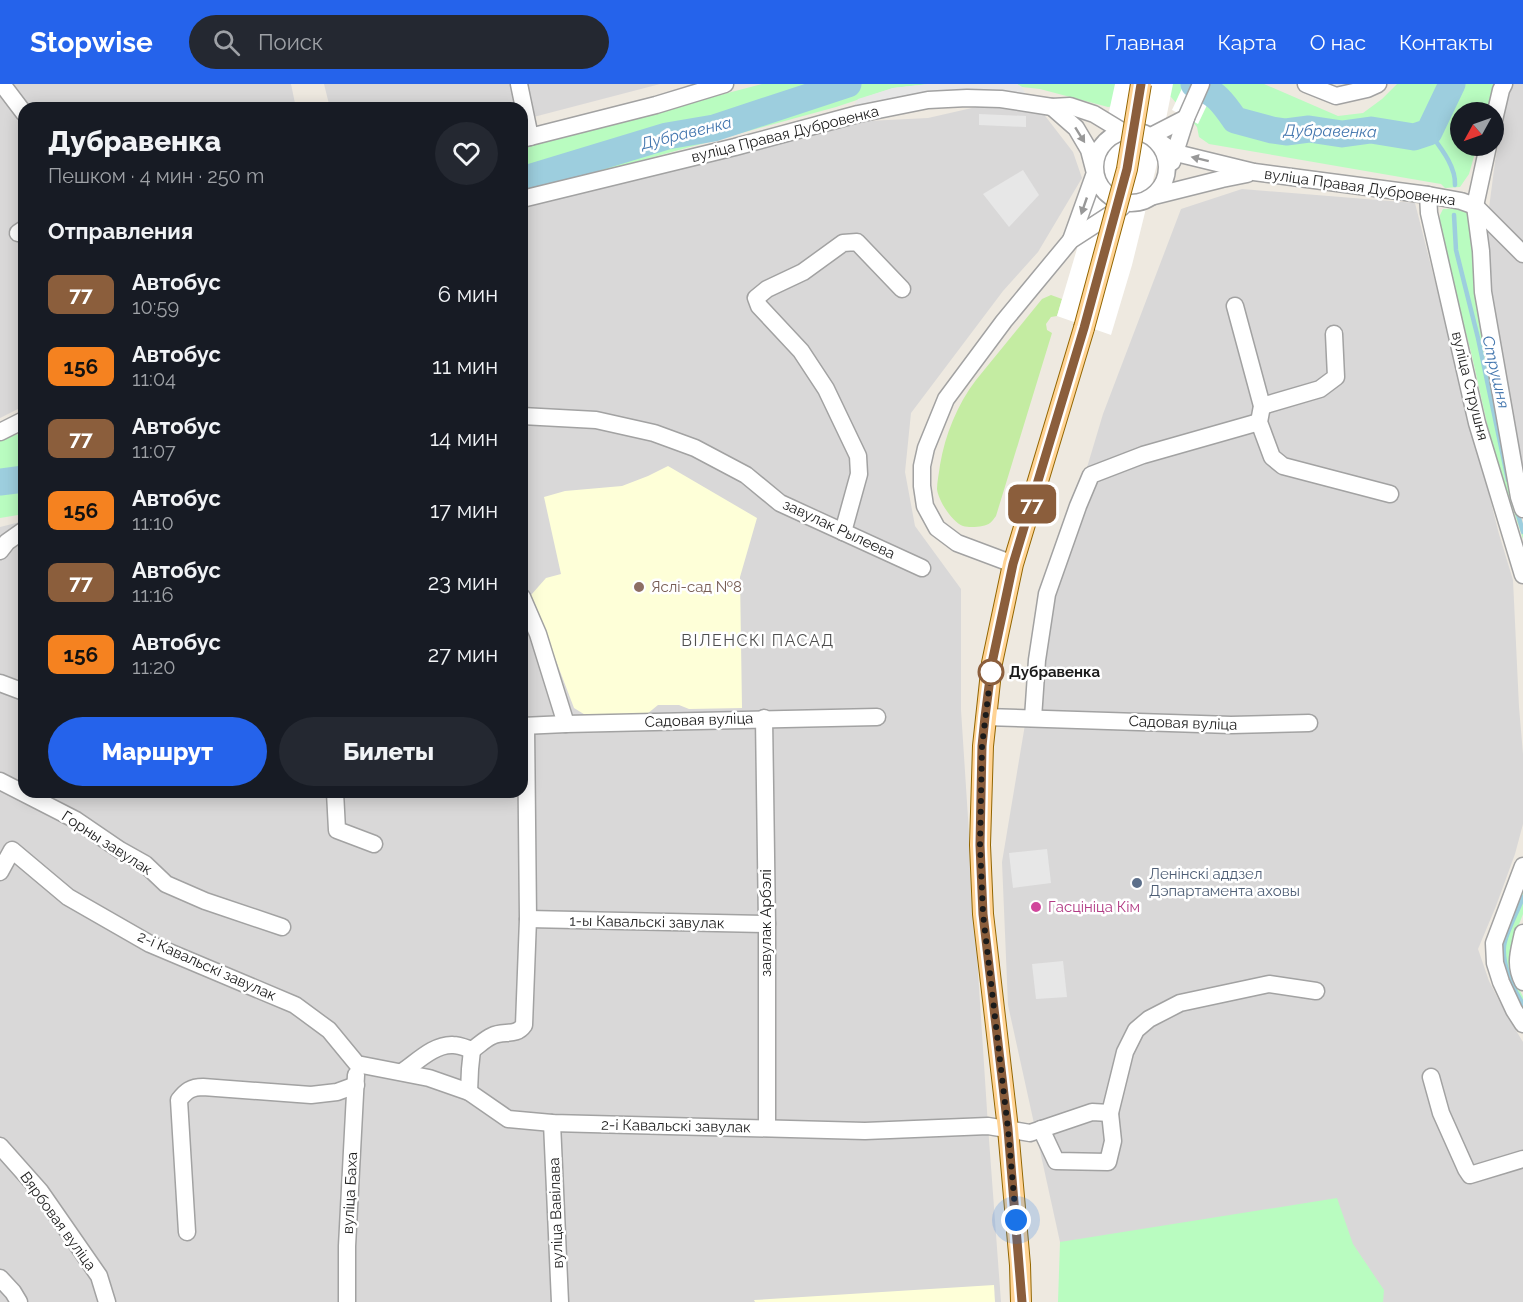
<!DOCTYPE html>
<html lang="ru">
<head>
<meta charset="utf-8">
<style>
  :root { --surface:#171b24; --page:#242831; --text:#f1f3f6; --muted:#9ea1a6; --accent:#2563eb }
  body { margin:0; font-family:Raleway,sans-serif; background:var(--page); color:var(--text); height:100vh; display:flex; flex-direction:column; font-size:22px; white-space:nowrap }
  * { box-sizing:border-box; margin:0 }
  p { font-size:20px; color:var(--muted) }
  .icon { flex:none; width:33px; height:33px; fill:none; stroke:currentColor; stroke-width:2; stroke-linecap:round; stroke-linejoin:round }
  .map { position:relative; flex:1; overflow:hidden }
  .details { position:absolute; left:18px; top:18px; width:510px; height:696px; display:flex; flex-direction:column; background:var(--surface); border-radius:18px; box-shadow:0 3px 15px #0003 }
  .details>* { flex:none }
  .badge { padding:0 12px; border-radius:9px; font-size:21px; line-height:39px }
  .needle { width:39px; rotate:230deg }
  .tools { position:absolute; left:1450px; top:18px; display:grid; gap:12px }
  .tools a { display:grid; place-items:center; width:54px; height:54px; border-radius:50%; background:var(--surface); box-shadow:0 3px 15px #0003; font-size:30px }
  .you { position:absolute; width:30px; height:30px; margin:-15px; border:4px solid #fff; border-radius:50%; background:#1a73e8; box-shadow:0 0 0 9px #1a73e833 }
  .map>.badge { position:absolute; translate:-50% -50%; box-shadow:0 0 0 3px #fff }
  h2 { padding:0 30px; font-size:22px; line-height:54px }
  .round { display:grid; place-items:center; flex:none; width:63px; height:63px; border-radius:32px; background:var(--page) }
  .summary { display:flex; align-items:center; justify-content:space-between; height:102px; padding:0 30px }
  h1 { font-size:28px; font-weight:800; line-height:45px }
  .action { display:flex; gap:12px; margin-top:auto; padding:12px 30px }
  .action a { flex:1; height:69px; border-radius:36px; background:var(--accent); color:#fff; font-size:24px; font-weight:800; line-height:69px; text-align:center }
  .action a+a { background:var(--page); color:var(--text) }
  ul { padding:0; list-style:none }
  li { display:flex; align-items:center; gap:18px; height:72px; padding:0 30px }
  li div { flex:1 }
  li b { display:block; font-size:22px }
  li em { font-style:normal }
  li .badge { min-width:66px; font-weight:700; text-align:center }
  header { display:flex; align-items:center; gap:36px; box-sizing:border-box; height:84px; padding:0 30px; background:var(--accent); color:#fff }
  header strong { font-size:28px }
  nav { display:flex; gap:33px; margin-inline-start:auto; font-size:21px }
  .search { width:420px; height:54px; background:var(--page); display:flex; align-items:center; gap:15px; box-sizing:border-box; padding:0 21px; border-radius:33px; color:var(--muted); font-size:22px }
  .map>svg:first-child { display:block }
  .residential { fill:#d9d8d8 }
  .education { fill:#feffd8 }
  .grass { fill:#c4eca2 }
  .park { fill:#b9fcc0 }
  .parking { fill:#e7e7e7 }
  .pier { fill:#fff }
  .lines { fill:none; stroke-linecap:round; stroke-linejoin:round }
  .stream { stroke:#9dcede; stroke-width:4.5 }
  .river { stroke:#9dcede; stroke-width:27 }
  .minor-casing { stroke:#a2a2a2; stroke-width:19 }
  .major-casing { stroke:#936600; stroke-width:22 }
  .minor { stroke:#fff; stroke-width:16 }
  .major { stroke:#ffd394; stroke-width:20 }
  .major-bridge-casing { stroke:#936600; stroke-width:22; stroke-linecap:butt }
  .major-bridge { stroke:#ffd394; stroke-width:20 }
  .oneway { fill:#989898 }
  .line-casing { stroke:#fff; stroke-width:14 }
  .line { stroke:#8b5e3c; stroke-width:9 }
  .walk { stroke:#1b1b1b; stroke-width:6; stroke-dasharray:0 10.8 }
  .education-dot { fill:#8d6e63; stroke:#fff; stroke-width:2 }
  .stop-dot { fill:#fff; stroke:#8b5e3c; stroke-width:3 }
  .service-dot { fill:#5c6f8a; stroke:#fff; stroke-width:2 }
  .hotel-dot { fill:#d1479c; stroke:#fff; stroke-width:2 }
  .labels { text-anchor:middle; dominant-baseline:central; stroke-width:5; stroke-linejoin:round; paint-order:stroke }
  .street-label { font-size:15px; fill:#1b1b1b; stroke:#fff }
  .education-label { font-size:15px; fill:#785e54; stroke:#fff; text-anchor:start }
  .stop-label { font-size:15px; font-weight:bold; fill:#1b1b1b; stroke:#fff; text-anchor:start }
  .service-label { font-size:15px; fill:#4e5e75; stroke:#fff; text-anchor:start }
  .hotel-label { font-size:15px; fill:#b23c85; stroke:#fff; text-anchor:start }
  .water-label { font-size:16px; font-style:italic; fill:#4477af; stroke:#fff }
  .neighbourhood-label { font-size:16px; letter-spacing:1.5px; fill:#4e4e4e; stroke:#fff }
</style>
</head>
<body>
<header>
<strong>Stopwise</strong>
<div class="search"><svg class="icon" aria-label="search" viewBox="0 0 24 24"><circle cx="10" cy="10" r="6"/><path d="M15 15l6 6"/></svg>Поиск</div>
<nav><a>Главная</a><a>Карта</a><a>О нас</a><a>Контакты</a></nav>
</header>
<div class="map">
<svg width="1523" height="1218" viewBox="0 0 1523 1218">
  <rect width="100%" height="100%" fill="#eee9e0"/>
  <g class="residential">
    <polygon points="7,0 291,0 296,24 26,24"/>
    <polygon points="324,0 660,0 522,36 522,24 330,24"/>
    <polygon points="1513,0 1523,0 1523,396 1483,170 1495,78 1504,28"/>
    <polygon points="0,10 24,41 24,322 0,334"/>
    <polygon points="1029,11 1073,68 1082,94 1038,168 1003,207 911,329 905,388 915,442 961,505 961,626 988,1042 1001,1218 0,1218 0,443 24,437 24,708 522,708 522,125 561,112 868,37 928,34"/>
    <polygon points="1242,105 1415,119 1499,450 1513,496 1519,623 1523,670 1523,740 1515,770 1496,822 1478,865 1489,897 1507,932 1523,958 1523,1218 1355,1218 1060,1158 1008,921 1002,778 1044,527 1103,330 1181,125"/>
  </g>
  <g class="education">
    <polygon points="668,382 757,434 740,493 742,624 689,625 679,621 658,621 647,630 587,632 574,624 531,511 546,494 561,490 544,413 565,407 622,402 648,392"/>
    <polygon points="994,1201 995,1218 755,1218 754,1216"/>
  </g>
  <path class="grass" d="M1051,211l11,4 -5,17 -6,1 -5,7 1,6 5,3 -56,183c-2,2 -3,5 -6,7 -5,4 -20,5 -27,3 -11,-4 -25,-26 -26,-37 0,-7 2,-16 3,-24 5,-30 17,-60 36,-85l66,-81z"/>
  <g class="park">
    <polygon points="762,0 929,0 893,4 836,23 522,109 522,63"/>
    <polygon points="1017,0 1264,0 1338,32 1363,29 1382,15 1397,0 1495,0 1487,28 1461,28 1461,62 1477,62 1469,90 1460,103 1445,104 1441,100 1435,99 1209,60 1199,53 1197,43 1171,13 1108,23 1040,5 1022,3"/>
    <polygon points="1461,124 1467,128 1479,211 1513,407 1523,442 1523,455 1492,362 1472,272 1448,180 1440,141 1440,131 1443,125"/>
    <polygon points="24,348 24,430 0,434 0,356"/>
    <polygon points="1523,798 1523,830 1513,856 1509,875 1511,888 1523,913 1523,931 1508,903 1499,866"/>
    <polygon points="1337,1114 1353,1160 1384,1206 1383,1218 1058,1218 1060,1158"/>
  </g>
  <g class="parking">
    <polygon points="929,0 1017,0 1022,3 1025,9 942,8 854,21 858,15 893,4"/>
    <polygon points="979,30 1026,32 1026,43 979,41"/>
    <polygon points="1023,86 1039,111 1009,143 983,110"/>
    <polygon points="1047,765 1051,799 1013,804 1009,769"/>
    <polygon points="1063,877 1067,913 1036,915 1032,880"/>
  </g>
  <g class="pier">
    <polygon points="1115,0 1173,0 1157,80 1132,181 1111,251 1057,232 1085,138"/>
    <polygon points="1184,0 1217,0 1198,40 1172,26"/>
  </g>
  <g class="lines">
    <g class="stream">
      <path d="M1429,48c11,15 27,34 26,53"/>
      <polyline points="1454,131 1456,166 1478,254 1508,396"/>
      <polyline points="1517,427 1523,448"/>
      <path d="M1523,813c-5,14 -17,35 -19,49 -2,19 9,43 19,58"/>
    </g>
    <g class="river">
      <path d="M1194,0c22,9 28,17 41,36l37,10 14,2 23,-3 33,5 29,-4 43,7 15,-5 23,-48"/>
      <polyline points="522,96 667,52 714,44 848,0"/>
      <polyline points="0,398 24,395"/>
    </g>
    <defs>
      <g id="minor">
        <polyline points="2,0 24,29"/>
        <polyline points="519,0 530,53"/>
        <polyline points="1306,0 1336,12 1367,5 1378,0"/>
        <polyline points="1052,23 1076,44 1089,66 1095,89 1071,156"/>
        <polyline points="1186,34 1151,52 1176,69 1254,88 1428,111 1461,117 1475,122 1523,170"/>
        <polyline points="1494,36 1501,6 1504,0"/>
        <circle cx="1131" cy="83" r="36"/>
        <polyline points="522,55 656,21 725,0"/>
        <polyline points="1488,62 1475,122 1481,167 1483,208 1519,413 1523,425"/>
        <polyline points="1172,78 1186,34 1201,0"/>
        <polyline points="1428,111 1429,129 1477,339 1523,491"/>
        <polyline points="1154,112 1222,95 1247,90"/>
        <polyline points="522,115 735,63 858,30 928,16 967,14 1001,15 1052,23 1070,22 1094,30 1122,47"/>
        <polyline points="18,149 24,145"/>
        <polyline points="1235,222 1262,322 1259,338 1272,373 1283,382 1390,410"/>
        <polyline points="1262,322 1320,305 1336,293 1334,250"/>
        <polyline points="522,332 596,336 654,349 695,364 746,391 780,419 922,484"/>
        <polyline points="0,348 24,336"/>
        <polyline points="843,448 859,390 858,372 826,305 801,267 759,222 756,214 767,205 803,188 843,159 857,158 902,205"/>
        <polyline points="0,467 7,458 24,446"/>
        <polyline points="1013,480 957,459 937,444 925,422 922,402 922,382 926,364 946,315 1004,237 1071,156 1122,123"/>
        <polyline points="522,513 538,550 566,640"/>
        <polyline points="0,599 24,608"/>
        <polyline points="985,633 1231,641 1309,639"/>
        <polyline points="764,634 767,840 767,1044"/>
        <polyline points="1033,634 1037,576 1047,510 1078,422 1091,391 1143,371 1259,338"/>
        <polyline points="522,642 566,640 877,633"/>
        <polyline points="0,697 76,736 120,766 145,780 166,800 205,817 282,843"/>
        <polyline points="335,708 337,746 374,760"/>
        <polyline points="1523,782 1494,859 1495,879 1501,898 1514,926 1523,940"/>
        <polyline points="0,788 12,766 68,813 150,860 295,921 329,946 357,980 429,994 469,1008 508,1035 552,1039 865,1047 988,1042 1030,1049 1092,1028 1110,1029 1125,968 1136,946 1149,935 1180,919 1269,900 1316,907"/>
        <polyline points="528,835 767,840"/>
        <path d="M1523,849c-4,19 -9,31 0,49"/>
        <path d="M402,988c15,-10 32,-28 51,-27 6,0 13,3 19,5 6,-4 13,-11 20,-14 11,-6 24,1 32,-11l4,-106 -2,-193"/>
        <polyline points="1431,993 1441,1029 1466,1085 1470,1091 1523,1075"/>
        <polyline points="469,1008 470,985 472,966"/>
        <polyline points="552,1039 560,1218"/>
        <polyline points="1041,1045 1056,1077 1108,1078 1113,1057 1110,1029"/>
        <polyline points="0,1062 40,1107 99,1192 107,1218"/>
        <path d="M187,1148l-8,-132c7,-9 12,-13 24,-13l108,8 26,-3 19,-7"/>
        <polyline points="0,1194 13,1208 19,1218"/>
        <polyline points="347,1218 347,1162 356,991"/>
      </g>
      <polyline id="major" points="1021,1218 1020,1181 1008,1045 983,830 980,761 983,662 992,579 1013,480 1084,244"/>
    </defs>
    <use href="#minor" class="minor-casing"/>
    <use href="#major" class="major-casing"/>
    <use href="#minor" class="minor"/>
    <use href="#major" class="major"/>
    <defs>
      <polyline id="major-bridge" points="1084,244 1127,85 1141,0"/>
    </defs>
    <use href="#major-bridge" class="major-bridge-casing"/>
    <use href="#major-bridge" class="major-bridge"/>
  </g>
  <defs><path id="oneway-solid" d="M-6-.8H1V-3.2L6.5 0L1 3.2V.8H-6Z" transform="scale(1.5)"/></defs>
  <g class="oneway">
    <use href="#oneway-solid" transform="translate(1080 51) rotate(58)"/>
    <use href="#oneway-solid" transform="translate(1200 75) rotate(-166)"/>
    <use href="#oneway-solid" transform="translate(1084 122) rotate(109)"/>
  </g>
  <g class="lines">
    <defs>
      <polyline id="line" points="1022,1218 1008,1045 983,830 980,761 982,662 985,633 992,579 1013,480 1084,244 1127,85 1141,0"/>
    </defs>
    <use href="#line" class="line-casing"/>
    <use href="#line" class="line"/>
    <polyline class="walk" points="991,588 982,662 980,761 983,830 1008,1045 1016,1136"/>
  </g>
  <circle class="education-dot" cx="639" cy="503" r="6"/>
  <circle class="stop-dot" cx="991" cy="588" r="12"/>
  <circle class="service-dot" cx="1137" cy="799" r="6"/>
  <circle class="hotel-dot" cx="1036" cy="823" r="6"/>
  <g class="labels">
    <g class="street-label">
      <text transform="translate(785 50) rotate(-14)">вуліца Правая Дубровенка</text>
      <text transform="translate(1360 103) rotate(8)">вуліца Правая Дубровенка</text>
      <text transform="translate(1470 302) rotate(76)">вуліца Струшня</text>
      <text transform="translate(839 445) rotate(25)">завулак Рылеева</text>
      <text transform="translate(699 636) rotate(-2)">Садовая вуліца</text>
      <text transform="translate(1183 639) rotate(2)">Садовая вуліца</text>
      <text transform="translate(107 759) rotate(33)">Горны завулак</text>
      <text transform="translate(647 838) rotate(1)">1-ы Кавальскі завулак</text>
      <text transform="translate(766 839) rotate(-90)">завулак Арбэлі</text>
      <text transform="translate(207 882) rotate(24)">2-і Кавальскі завулак</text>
      <text transform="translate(676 1042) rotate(1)">2-і Кавальскі завулак</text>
      <text transform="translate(350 1109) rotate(-87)">вуліца Баха</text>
      <text transform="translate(556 1129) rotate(-92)">вуліца Вавілава</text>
      <text transform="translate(58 1137) rotate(54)">Вярбовая вуліца</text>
    </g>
    <g class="education-label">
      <text x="651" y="503">Яслі-сад №8</text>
    </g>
    <g class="stop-label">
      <text x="1009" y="588">Дубравенка</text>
    </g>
    <g class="service-label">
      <text x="1149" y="790">Ленінскі аддзел<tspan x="1149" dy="17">Дэпартамента аховы</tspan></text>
    </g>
    <g class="hotel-label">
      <text x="1048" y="823">Гасцініца Кім</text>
    </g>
    <g class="water-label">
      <text transform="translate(1330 47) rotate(1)">Дубравенка</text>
      <text transform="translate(686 49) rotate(-14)">Дубравенка</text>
      <text transform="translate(1496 288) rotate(77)">Струшня</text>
    </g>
    <g class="neighbourhood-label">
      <text x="758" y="556">ВІЛЕНСКІ ПАСАД</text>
    </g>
  </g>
</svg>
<div class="tools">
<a><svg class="needle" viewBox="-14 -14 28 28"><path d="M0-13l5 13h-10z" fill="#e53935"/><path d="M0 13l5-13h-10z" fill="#9ea1a6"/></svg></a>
</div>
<div class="you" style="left:1016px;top:1136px"></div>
<b class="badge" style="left:1032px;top:420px;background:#8b5e3c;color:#fff">77</b>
<section class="details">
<div class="summary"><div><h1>Дубравенка</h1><p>Пешком · 4 мин · 250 m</p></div><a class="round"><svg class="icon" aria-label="heart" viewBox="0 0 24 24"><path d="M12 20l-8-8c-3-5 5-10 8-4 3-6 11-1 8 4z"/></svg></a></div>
<h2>Отправления</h2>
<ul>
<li><span class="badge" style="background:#8b5e3c;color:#fff">77</span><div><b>Автобус</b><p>10:59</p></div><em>6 мин</em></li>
<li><span class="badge" style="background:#f58220;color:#111">156</span><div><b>Автобус</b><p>11:04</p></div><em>11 мин</em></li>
<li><span class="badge" style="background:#8b5e3c;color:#fff">77</span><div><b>Автобус</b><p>11:07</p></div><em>14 мин</em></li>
<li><span class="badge" style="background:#f58220;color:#111">156</span><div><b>Автобус</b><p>11:10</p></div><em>17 мин</em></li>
<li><span class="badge" style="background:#8b5e3c;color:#fff">77</span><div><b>Автобус</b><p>11:16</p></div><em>23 мин</em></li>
<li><span class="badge" style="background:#f58220;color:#111">156</span><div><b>Автобус</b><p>11:20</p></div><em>27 мин</em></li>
</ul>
<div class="action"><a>Маршрут</a><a>Билеты</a></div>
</section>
</div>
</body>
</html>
